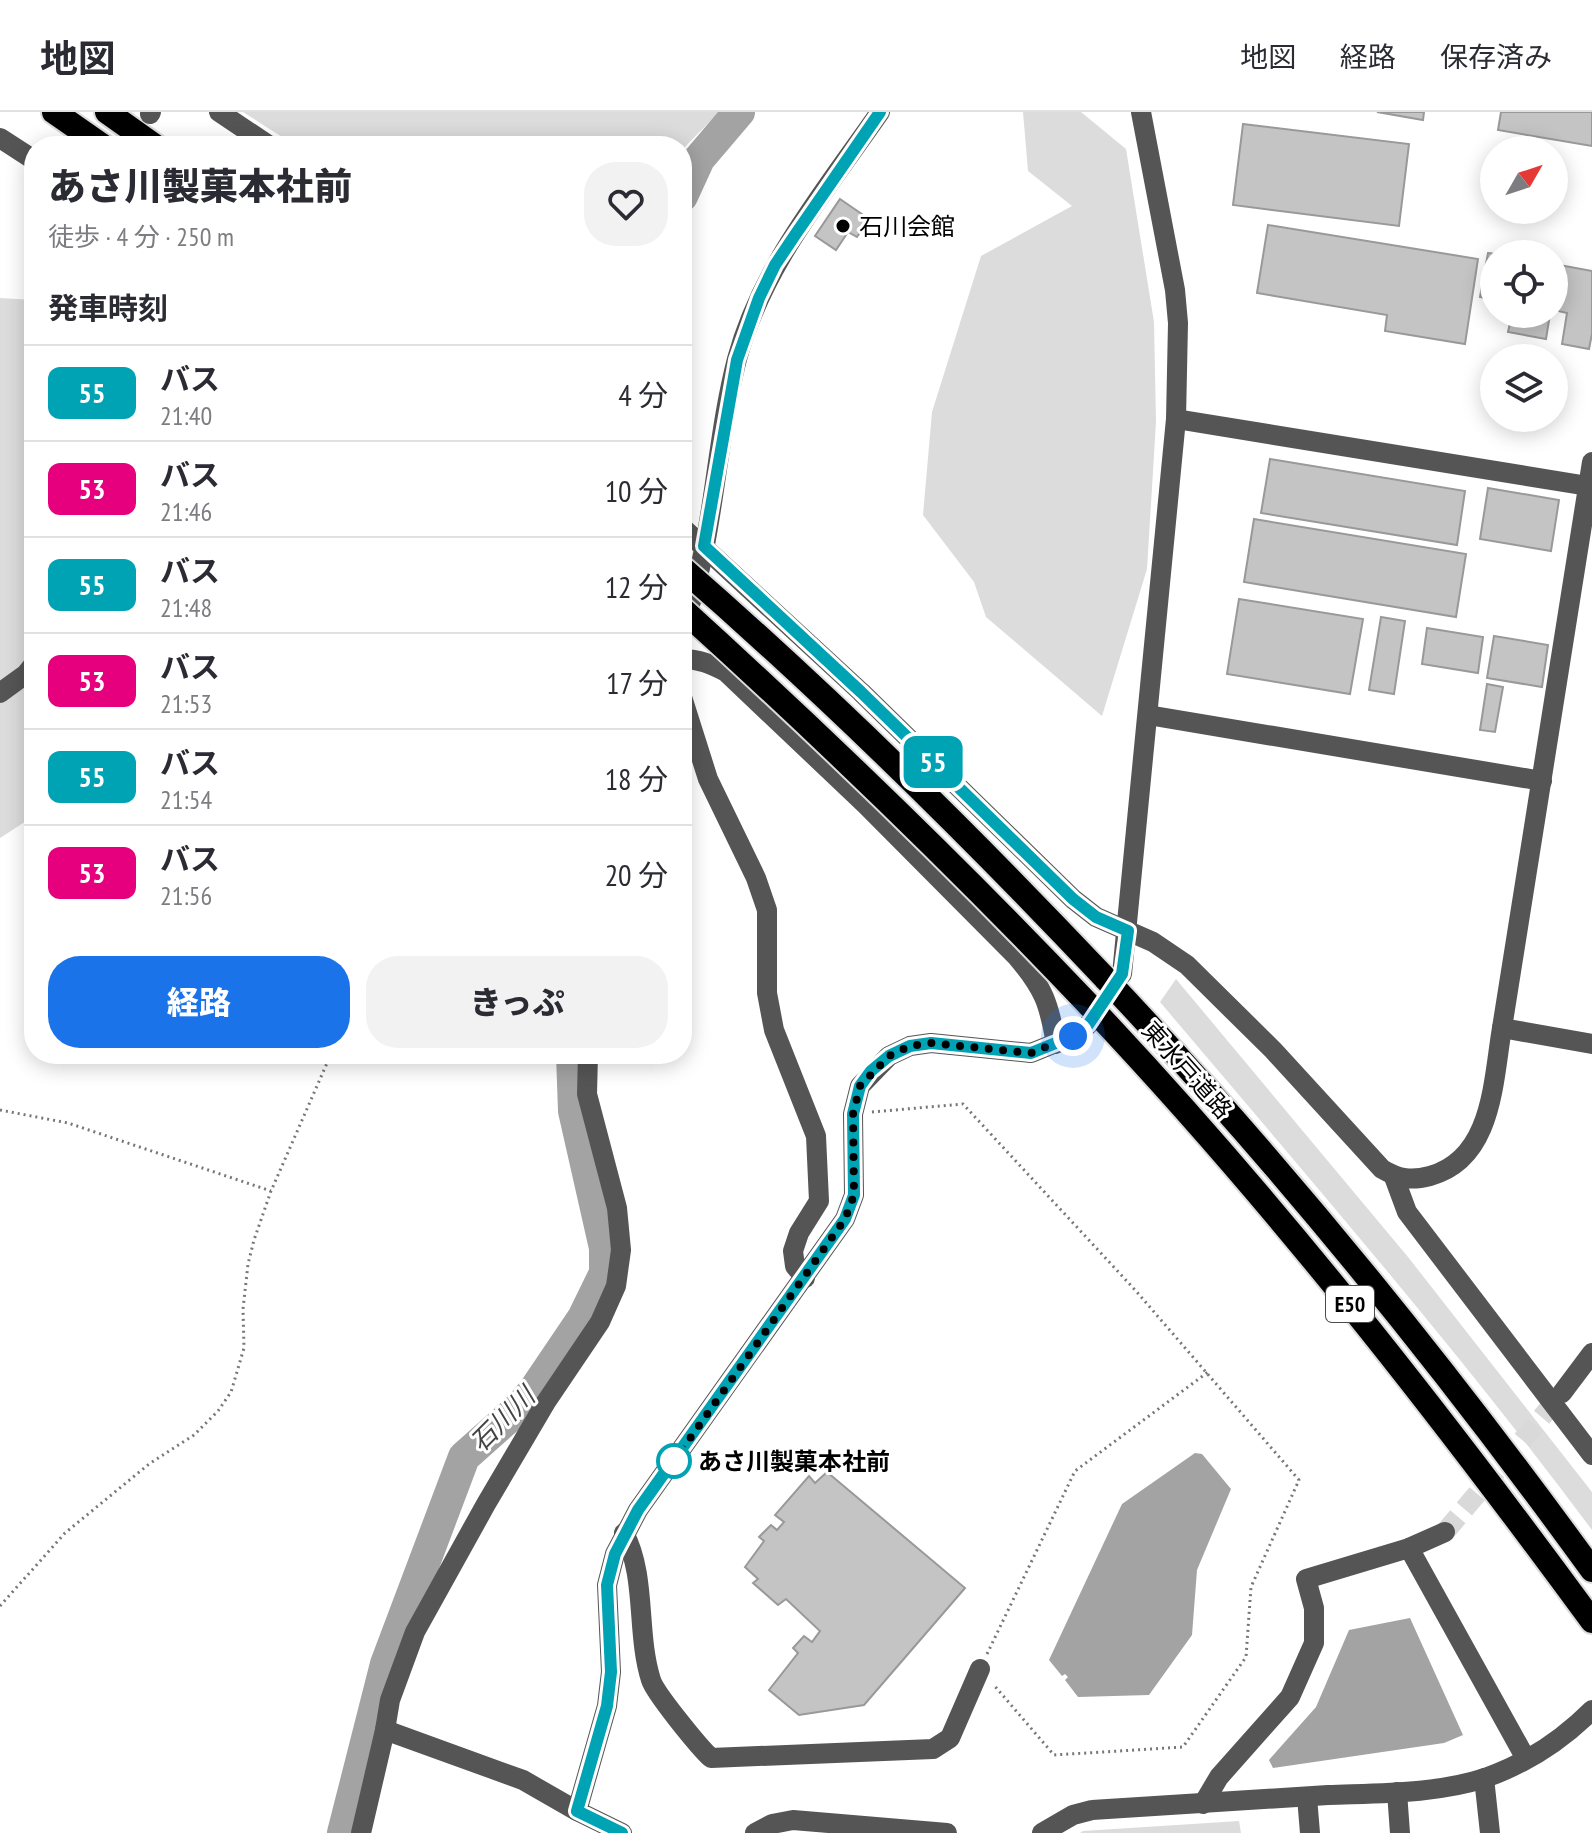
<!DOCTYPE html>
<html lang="ja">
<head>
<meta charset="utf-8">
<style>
  :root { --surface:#fff; --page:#f2f2f3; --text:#2b2b33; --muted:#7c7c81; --line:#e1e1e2; --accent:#1a73e8 }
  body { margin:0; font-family:"PT Sans Narrow","Noto Sans JP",sans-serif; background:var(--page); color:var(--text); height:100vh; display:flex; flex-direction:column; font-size:30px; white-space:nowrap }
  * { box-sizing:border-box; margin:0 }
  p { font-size:26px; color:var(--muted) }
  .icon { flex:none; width:44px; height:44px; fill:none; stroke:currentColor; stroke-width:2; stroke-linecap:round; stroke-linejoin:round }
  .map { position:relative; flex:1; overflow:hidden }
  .details { position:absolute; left:24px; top:24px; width:668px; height:928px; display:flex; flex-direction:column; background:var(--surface); border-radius:32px; box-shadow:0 4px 20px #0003 }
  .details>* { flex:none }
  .badge { padding:0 16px; border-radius:12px; font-size:28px; line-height:52px }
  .needle { width:52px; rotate:51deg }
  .controls { position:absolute; left:1480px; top:24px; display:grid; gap:16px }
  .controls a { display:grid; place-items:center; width:88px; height:88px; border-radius:50%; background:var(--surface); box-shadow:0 4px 20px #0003; font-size:40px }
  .you { position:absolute; width:40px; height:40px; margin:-20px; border:6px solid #fff; border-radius:50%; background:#1a73e8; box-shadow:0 0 0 12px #1a73e833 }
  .map>.badge { position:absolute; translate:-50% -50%; box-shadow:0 0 0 4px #fff }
  h2 { padding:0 24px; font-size:30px; line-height:72px }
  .round { display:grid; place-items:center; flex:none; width:84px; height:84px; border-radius:32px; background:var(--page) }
  .head { display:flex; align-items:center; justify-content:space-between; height:136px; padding:0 24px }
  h1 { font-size:38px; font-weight:800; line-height:60px }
  .button { display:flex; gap:16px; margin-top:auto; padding:16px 24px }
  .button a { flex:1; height:92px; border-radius:32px; background:var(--accent); color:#fff; font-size:32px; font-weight:800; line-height:92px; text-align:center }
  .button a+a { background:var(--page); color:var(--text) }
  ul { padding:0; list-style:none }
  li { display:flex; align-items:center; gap:24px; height:96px; padding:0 24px; border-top:2px solid var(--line) }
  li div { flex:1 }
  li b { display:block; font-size:30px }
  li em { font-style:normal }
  li .badge { min-width:88px; font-weight:700; text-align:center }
  header { display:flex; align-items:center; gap:48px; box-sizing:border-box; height:112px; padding:0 40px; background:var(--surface); border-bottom:2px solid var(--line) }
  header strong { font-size:38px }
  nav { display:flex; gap:44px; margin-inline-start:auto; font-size:28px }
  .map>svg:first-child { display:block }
  .green { fill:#dcdcdc }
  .water { fill:#a3a3a3 }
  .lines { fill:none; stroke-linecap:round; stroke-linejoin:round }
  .river { stroke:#a3a3a3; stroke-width:32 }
  .building { fill:#c4c4c4; stroke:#999; stroke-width:2 }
  .minor-tunnel { stroke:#d9d9d9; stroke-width:20; stroke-dasharray:20 10; stroke-linecap:butt }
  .highway-casing { stroke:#dbdbdb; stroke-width:28 }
  .path { stroke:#777; stroke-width:3; stroke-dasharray:2 4; stroke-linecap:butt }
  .minor { stroke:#555; stroke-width:20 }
  .highway { stroke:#000; stroke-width:24 }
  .highway-bridge-casing { stroke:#dbdbdb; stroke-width:28; stroke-linecap:butt }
  .highway-bridge { stroke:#000; stroke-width:24 }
  .line-casing { stroke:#fff; stroke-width:18 }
  .line { stroke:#00a3b4; stroke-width:12 }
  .walk { stroke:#000; stroke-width:8; stroke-dasharray:0 14.4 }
  .poi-dot { fill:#000; stroke:#fff; stroke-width:3 }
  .stop-dot { fill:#fff; stroke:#00a3b4; stroke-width:4 }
  .labels { text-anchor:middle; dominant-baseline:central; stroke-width:6; stroke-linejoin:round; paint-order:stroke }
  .shield { fill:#fff; stroke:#4c4c4c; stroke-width:2 }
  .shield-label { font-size:22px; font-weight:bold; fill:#000 }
  .poi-label { font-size:24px; fill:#000; stroke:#fff; text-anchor:start }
  .street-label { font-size:24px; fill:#000; stroke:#fff }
  .stop-label { font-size:24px; font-weight:bold; fill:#000; stroke:#fff; text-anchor:start }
  .water-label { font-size:26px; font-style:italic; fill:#444; stroke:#fff }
</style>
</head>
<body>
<header>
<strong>地図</strong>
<nav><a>地図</a><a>経路</a><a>保存済み</a></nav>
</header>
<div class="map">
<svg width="1592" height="1721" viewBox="0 0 1592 1721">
  <rect width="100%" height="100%" fill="#fff"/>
  <g class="green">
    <polygon points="243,0 719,0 682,38 682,34 296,34"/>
    <polygon points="1023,0 1081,0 1126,37 1154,210 1156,310 1147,457 1102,604 986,505 974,470 923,403 932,300 981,144 1072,94 1028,59"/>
    <polygon points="0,186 34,188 34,704 0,726"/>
    <path d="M1176,867l232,278 184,235v38c-136,-183 -285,-354 -432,-528z"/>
    <polygon points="1239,1709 1241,1721 1080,1721 1083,1719"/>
  </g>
  <g class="water">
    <polygon points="1195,1341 1202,1342 1231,1377 1197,1458 1192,1523 1149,1583 1078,1585 1065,1568 1068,1565 1065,1562 1062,1564 1049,1548 1122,1392"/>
    <polygon points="1410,1506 1463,1623 1444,1631 1273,1656 1269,1648 1316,1595 1349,1518"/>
  </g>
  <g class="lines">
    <g class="river">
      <polyline points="682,84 699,47 739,0"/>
      <polyline points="343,1721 386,1552 464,1345 517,1298 533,1280 583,1206 605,1161 605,1136 574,999 572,942"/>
    </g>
  </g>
  <g class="building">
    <polygon points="1377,0 1424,0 1423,8"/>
    <polygon points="1501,0 1592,0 1592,34 1498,18"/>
    <polygon points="1243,12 1409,32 1399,114 1233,93"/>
    <polygon points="840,87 869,107 857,125 848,120 836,138 815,124"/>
    <polygon points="1268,113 1478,147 1465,232 1385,219 1387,203 1257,181"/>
    <polygon points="1488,141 1496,142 1494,188 1480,185"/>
    <polygon points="1554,152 1592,159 1592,222 1589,237 1562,232 1567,201 1554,198"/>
    <polygon points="1512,202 1550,202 1546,227 1508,220"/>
    <polygon points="1270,347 1465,379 1457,433 1261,401"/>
    <polygon points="1488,376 1559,388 1551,439 1480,427"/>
    <polygon points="1254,407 1466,442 1456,505 1244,470"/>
    <polygon points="1239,487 1363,507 1350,582 1227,562"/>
    <polygon points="1381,505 1405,509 1394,582 1369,578"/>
    <polygon points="1427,516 1483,525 1478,561 1422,552"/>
    <polygon points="1494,524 1548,533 1542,575 1487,566"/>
    <polygon points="1487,572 1503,575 1495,620 1480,618"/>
    <polygon points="827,1360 965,1476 864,1593 799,1603 769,1578 798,1541 793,1536 804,1524 812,1530 820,1519 786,1487 778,1493 753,1471 758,1467 745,1455 764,1429 759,1425 771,1413 777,1418 784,1410 775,1403 809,1364 815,1371"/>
  </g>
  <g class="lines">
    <polyline class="minor-tunnel" points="1445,1420 1562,1281"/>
    <defs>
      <g id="highway">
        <polyline points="54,0 103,34"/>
        <polyline points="107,0 155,34"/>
        <path d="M1105,866c176,186 337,385 487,592"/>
        <path d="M1088,892c183,193 347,403 504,617"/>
      </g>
    </defs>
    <use href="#highway" class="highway-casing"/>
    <g class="path">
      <polyline points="0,998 68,1011 271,1079"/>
      <polyline points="872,1000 963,992 1136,1179 1299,1368 1251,1475 1246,1545 1183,1635 1054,1643 993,1572"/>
      <polyline points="0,1494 65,1421 149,1352 194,1323 218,1299 231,1280 244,1236 243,1197 248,1152 254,1128 271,1079 331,942"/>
      <polyline points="987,1542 1075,1359 1208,1260"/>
    </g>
    <g class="minor">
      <polyline points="219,0 270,34"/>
      <polyline points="150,2 151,0"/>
      <polyline points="0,26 34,48"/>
      <polyline points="1176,307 1588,374"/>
      <path d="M682,415l179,165 212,207 23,18 57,25 34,23 86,85 109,119c17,10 29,12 48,7 63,-17 63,-95 72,-148l90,-566"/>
      <path d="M682,516c33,-85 32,-180 55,-269 25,-93 89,-169 143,-247"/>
      <path d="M682,547c17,0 29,5 44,13l139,132 152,153c27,32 32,46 39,87"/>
      <polyline points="0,581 26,562 34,552"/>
      <polyline points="682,585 708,667 756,766 767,798 767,881 774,918 816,1024 819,1089 799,1121 793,1139 795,1154 805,1166"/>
      <polyline points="1148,603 1542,669"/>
      <polyline points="1122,862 1176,307 1178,211 1175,178 1141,0"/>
      <polyline points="1502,916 1592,932"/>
      <polyline points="1394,1065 1407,1100 1592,1343"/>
      <polyline points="1562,1281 1592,1241"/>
      <path d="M624,1421c23,44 12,100 27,147 4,13 48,67 60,78l222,-9 17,-11 30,-69"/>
      <polyline points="1409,1436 1526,1647"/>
      <polyline points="385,1618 523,1668 577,1699 622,1721"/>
      <polyline points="1484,1666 1490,1721"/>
      <polyline points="1397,1680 1400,1721"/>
      <polyline points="1307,1685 1310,1721"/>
      <polyline points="1203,1692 1219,1665 1290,1585 1314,1531 1314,1496 1306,1467 1409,1436 1445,1420"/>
      <polyline points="577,1699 607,1594 611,1560 607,1473 615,1442 638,1398 845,1107 854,1083 853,1002 860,974 889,944 910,934 931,931 1031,941 1073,924 1088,913"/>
      <polyline points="361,1721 385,1618 390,1588 415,1520 486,1392 546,1290 600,1210 616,1174 621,1138 617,1096 587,982 588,942"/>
      <polyline points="755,1721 772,1712 793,1708 947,1721"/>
      <path d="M1042,1721l31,-18 19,-5c79,-5 158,-10 236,-15 51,-2 108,-1 157,-17 40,-14 77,-38 107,-68"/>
    </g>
    <use href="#highway" class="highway"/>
    <defs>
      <g id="highway-bridge">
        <path d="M682,456c148,129 288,267 423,410"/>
        <path d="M682,497c140,127 276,258 406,395"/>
      </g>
    </defs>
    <use href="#highway-bridge" class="highway-bridge-casing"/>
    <use href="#highway-bridge" class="highway-bridge"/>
  </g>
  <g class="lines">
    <defs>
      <polyline id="line" points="622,1721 577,1699 607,1594 611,1560 607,1473 615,1442 638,1398 845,1107 854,1083 853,1002 860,974 871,959 889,944 910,934 931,931 1031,941 1073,924 1088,913 1122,862 1128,819 1096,805 1073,787 861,580 704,434 737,248 759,186 775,153 795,123 880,0"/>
    </defs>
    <use href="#line" class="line-casing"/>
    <use href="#line" class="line"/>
    <polyline class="walk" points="674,1349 845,1107 854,1083 853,1002 860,974 889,944 910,934 931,931 1031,941 1073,924"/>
  </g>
  <circle class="poi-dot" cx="843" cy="114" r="8"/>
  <circle class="stop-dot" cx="674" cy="1349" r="16"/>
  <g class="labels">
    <rect class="shield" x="1326" y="1174" width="48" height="36" rx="6"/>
    <g class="shield-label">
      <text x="1350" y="1192">E50</text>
    </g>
    <g class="poi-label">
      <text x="859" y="114">石川会館</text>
    </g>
    <g class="street-label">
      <text transform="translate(1187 958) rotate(48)">東水戸道路</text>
    </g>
    <g class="stop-label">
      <text x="698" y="1349">あさ川製菓本社前</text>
    </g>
    <g class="water-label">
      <text transform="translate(502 1307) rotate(-45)">石川川</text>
    </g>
  </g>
</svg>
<div class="controls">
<a><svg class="needle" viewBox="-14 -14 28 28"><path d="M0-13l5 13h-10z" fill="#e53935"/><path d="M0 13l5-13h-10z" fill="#7c7c81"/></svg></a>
<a><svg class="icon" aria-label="locate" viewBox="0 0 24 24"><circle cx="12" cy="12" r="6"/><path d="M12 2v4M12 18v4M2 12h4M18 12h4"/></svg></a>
<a><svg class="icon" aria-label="layers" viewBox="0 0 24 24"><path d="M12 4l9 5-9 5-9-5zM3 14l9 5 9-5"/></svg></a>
</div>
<div class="you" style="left:1073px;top:924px"></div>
<b class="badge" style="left:933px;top:650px;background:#00a3b4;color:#fff">55</b>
<section class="details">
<div class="head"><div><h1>あさ川製菓本社前</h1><p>徒歩 · 4 分 · 250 m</p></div><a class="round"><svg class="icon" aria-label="heart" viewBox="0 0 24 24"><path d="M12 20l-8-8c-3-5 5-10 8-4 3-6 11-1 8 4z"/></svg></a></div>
<h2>発車時刻</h2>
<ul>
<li><span class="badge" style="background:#00a3b4;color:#fff">55</span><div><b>バス</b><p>21:40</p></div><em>4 分</em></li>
<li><span class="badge" style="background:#e6007e;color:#fff">53</span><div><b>バス</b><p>21:46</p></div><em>10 分</em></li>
<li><span class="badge" style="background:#00a3b4;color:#fff">55</span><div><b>バス</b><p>21:48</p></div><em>12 分</em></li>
<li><span class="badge" style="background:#e6007e;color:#fff">53</span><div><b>バス</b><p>21:53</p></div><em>17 分</em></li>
<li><span class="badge" style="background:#00a3b4;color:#fff">55</span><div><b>バス</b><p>21:54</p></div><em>18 分</em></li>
<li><span class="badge" style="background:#e6007e;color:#fff">53</span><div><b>バス</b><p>21:56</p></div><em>20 分</em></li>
</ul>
<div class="button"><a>経路</a><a>きっぷ</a></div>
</section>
</div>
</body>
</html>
